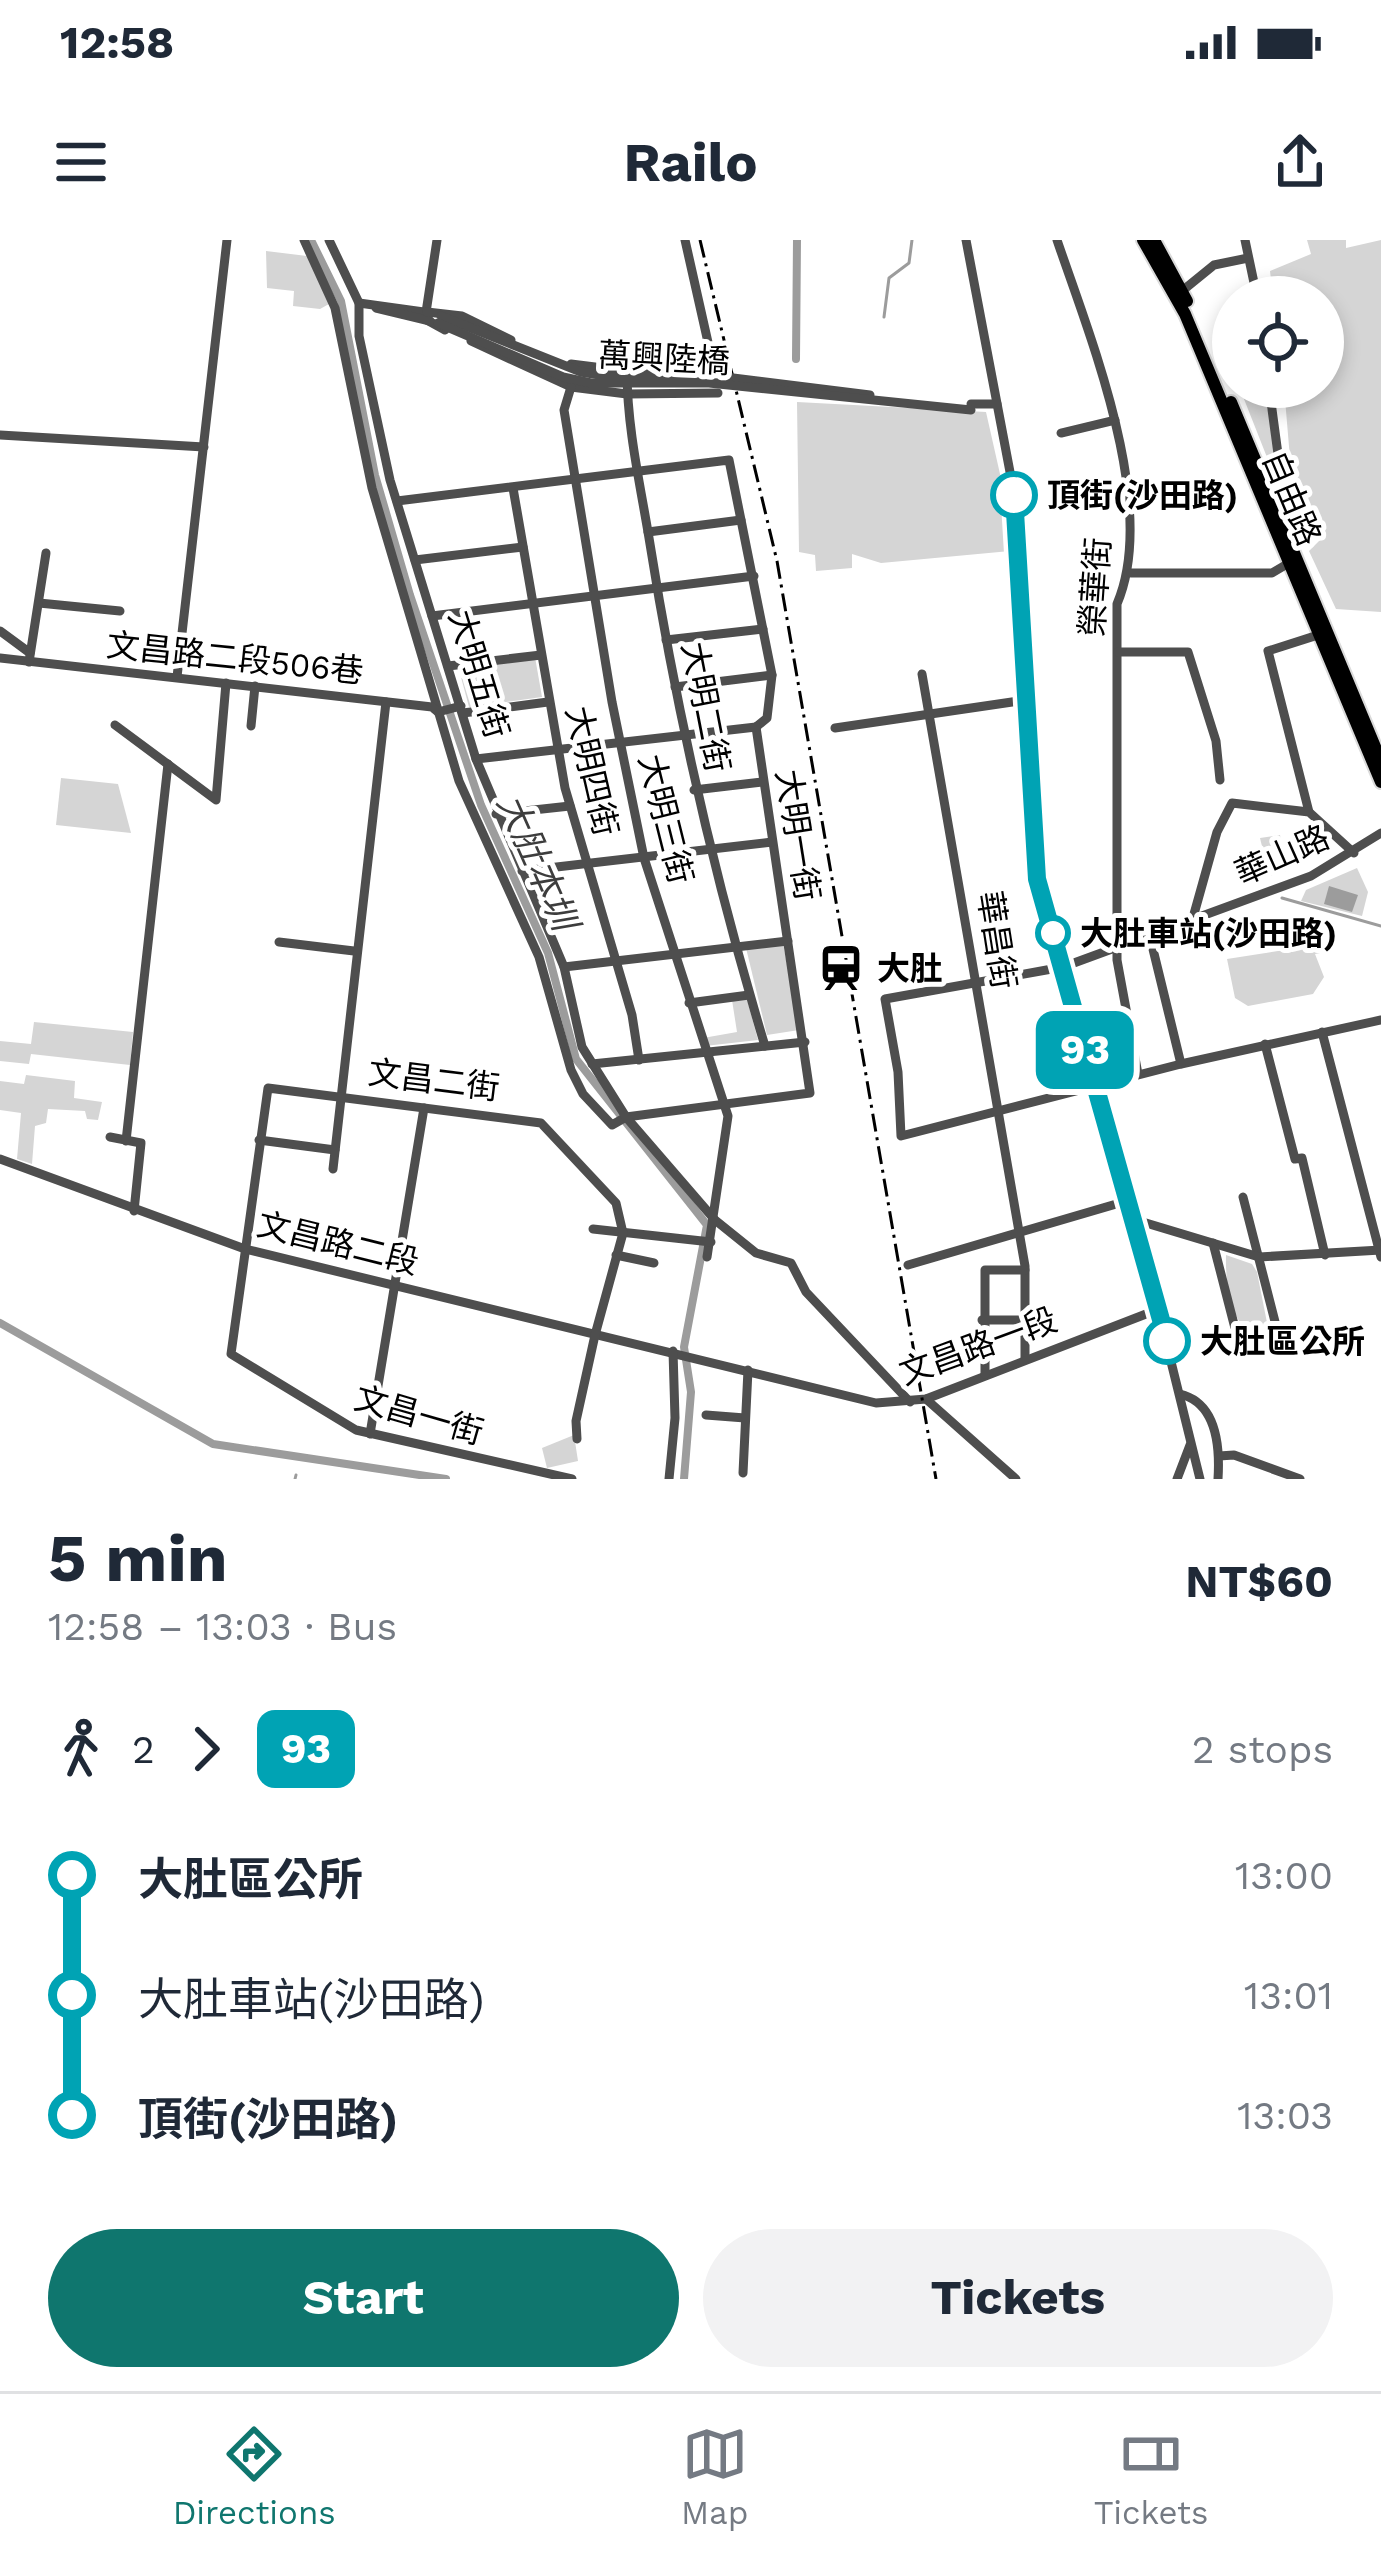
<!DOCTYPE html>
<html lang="en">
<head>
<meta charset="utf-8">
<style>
  :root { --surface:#fff; --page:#f2f2f3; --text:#1f2937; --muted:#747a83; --line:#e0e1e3; --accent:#0f766e }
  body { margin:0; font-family:"Work Sans","Noto Sans TC",sans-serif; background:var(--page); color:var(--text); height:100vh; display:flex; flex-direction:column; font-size:45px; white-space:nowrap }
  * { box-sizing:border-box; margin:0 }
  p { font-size:39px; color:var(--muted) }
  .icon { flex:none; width:66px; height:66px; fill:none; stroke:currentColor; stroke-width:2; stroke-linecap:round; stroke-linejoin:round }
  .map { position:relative; height:1239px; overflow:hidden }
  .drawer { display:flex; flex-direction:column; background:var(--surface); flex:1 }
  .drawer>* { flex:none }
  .badge { padding:0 24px; border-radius:18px; font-size:42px; line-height:78px }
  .fabs { position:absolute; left:1212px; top:36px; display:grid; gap:24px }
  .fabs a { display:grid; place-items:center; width:132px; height:132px; border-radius:50%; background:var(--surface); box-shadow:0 6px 18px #0003; font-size:60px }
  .map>.badge { position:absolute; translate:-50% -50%; box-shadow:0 0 0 6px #fff }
  .legs { display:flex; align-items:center; gap:18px; height:132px; padding:0 48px; font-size:39px }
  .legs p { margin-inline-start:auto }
  .head { display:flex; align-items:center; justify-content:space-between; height:204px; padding:0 48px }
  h1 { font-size:66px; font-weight:700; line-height:90px }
  .button { display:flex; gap:24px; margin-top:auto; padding:24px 48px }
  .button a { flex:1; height:138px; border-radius:72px; background:var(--accent); color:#fff; font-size:48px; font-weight:700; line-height:138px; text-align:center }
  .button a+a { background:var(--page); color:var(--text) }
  ul { padding:0 48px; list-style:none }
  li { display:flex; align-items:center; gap:42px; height:120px; font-size:45px }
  li i { display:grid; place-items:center; width:18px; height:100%; margin:0 15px; background:currentColor }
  li i::after { content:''; width:30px; height:30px; margin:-15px; border:9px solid; border-radius:50%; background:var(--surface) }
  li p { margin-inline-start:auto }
  li:first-child i { background:linear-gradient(#0000 50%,currentColor 0) }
  li:last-child i { background:linear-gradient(currentColor 50%,#0000 0) }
  .status { display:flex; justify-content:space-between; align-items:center; height:84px; padding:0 60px; background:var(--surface); direction:ltr }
  .status svg { height:33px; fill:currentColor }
  header { display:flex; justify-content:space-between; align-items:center; height:156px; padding:0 48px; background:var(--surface); font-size:54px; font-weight:700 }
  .menu { display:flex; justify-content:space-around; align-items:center; height:168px; border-top:3px solid var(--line); background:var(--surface); font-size:33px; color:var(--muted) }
  .menu a { display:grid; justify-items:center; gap:6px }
  .menu .current { color:var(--accent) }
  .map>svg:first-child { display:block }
  .green { fill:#d5d5d5 }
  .water { fill:#9c9c9c }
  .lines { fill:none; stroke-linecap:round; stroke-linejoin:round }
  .stream { stroke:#9c9c9c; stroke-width:3 }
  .canal { stroke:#9c9c9c; stroke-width:8 }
  .major-casing { stroke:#dbdbdb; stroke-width:16 }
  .minor { stroke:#4e4e4e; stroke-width:9 }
  .major { stroke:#000; stroke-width:12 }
  .rail { stroke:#000; stroke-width:3; stroke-dasharray:18 6 3 6; stroke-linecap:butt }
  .minor-bridge { stroke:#4e4e4e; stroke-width:9 }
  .line-1-casing { stroke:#fff; stroke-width:27 }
  .line-1 { stroke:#00a3b4; stroke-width:18 }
  .stop-1-dot { fill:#fff; stroke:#00a3b4; stroke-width:6 }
  .labels { text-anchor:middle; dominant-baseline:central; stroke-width:10; stroke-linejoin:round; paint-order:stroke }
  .street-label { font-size:33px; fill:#000; stroke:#fff }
  .stop-label { font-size:33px; font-weight:bold; fill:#000; stroke:#fff; text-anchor:start }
  .poi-label { font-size:33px; font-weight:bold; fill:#000; stroke:#fff; text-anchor:start }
  .water-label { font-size:36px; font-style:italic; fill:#3d3d3d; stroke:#fff }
</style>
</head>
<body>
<div class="status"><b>12:58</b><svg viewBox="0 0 49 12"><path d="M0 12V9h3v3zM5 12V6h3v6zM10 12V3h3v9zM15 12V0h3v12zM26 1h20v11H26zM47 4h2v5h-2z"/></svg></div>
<header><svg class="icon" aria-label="menu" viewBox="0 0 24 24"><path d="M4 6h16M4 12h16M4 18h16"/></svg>Railo<svg class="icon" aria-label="share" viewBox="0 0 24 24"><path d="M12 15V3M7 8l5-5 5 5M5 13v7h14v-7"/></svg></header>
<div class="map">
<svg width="1381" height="1239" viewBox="0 0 1381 1239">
  <rect width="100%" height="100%" fill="#fff"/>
  <g class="green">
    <polygon points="1307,0 1346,0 1346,8 1381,0 1381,372 1336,369 1309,311 1321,299 1310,281 1298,281 1289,273 1244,159 1263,154 1293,254 1284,147 1323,147 1323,57 1273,57 1270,31 1311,14"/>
    <polygon points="266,11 307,16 329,64 320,69 293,66 294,51 267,48"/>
    <polygon points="797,162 986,172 1007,265 1010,311 881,323 852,314 852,328 816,331 815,315 799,312"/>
    <polygon points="535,417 542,457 469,467 458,426"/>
    <polygon points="61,538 118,544 131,593 56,585"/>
    <polygon points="1280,595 1286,631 1269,636 1260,598"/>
    <polygon points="1357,628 1368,652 1362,676 1301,661 1306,650"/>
    <polygon points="783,703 799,790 767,795 746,708"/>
    <polygon points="1329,703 1330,711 1315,714 1324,737 1313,754 1248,766 1235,758 1227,719"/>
    <polygon points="746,756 758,800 705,806 703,798 737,792 732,760"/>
    <polygon points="34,782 133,792 130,825 31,814 29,824 0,821 0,801 31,804"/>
    <polygon points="26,835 75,841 74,858 102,862 98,880 87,879 85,871 48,869 46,883 35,886 32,924 17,919 21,873 0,870 0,841 24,844"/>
    <path d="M1226,1015l26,9 5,8 14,71c-38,-4 -46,-54 -45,-88z"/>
    <polygon points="574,1195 578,1221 547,1228 542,1208"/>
  </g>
  <polygon class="water" points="1329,646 1358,655 1352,672 1324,664"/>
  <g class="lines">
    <g class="stream">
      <polyline points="884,77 889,38 909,23 912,0"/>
      <polyline points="1282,658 1381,686"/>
      <polyline points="295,1239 296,1235"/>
    </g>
    <g class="canal">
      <polyline points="311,0 341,61 375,235 410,355 481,565 548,713 576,819 707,985 684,1107 691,1152 684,1239"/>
      <polyline points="796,119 797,0"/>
      <polyline points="0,1083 213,1204 446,1239"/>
    </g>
    <defs>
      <g id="major">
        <polyline points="1143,0 1185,74 1381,542"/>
        <polyline points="1154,0 1187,61"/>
        <polyline points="1231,162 1381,521"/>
      </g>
    </defs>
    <use href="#major" class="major-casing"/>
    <g class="minor">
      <polyline points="304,0 335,68 372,248 459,541 539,717 571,830 583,854 612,885 626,877 810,853 756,487"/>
      <polyline points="329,0 359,63 359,96 390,240 476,519 564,727 582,807 626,877 715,980 756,1013 791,1023 806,1052 910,1162"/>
      <polyline points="437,0 425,79 445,90"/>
      <polyline points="966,0 1017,269 1037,639 1136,980 1200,1239"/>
      <path d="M1057,0c33,97 102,266 60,364v356l21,114"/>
      <polyline points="1245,0 1257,57"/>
      <polyline points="1182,51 1214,25 1248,18"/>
      <polyline points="359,63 431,73"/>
      <polyline points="376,68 430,81"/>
      <polyline points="427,72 462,76 511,100"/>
      <polyline points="471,101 571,147 627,154 718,153"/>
      <polyline points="571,124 627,131 714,129 685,0"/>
      <path d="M627,131c0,58 14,117 23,173 27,171 65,336 115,502"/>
      <polyline points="571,147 564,170 612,462 644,618 728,876 707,1017"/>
      <polyline points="1269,147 1278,214"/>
      <polyline points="971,164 997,164"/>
      <polyline points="1061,193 1115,180"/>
      <polyline points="0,195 204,207"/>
      <polyline points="513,248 565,548 632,775 639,820"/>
      <polyline points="397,261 729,220 772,435 767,478 756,487"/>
      <polyline points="648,292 741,280"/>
      <polyline points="415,320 523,307"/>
      <polyline points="1131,333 1272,333 1294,320"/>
      <polyline points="39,363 120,371"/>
      <polyline points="432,376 754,336"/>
      <polyline points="0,391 30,413"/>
      <polyline points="666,400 763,389"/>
      <polyline points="1118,412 1188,412 1216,501 1220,540"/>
      <polyline points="0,418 432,467 438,472 461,466"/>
      <polyline points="29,422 46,313"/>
      <polyline points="448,426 541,415"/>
      <polyline points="922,434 1025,1026 1025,1119"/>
      <polyline points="177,437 227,0"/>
      <polyline points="675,447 772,435"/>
      <polyline points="463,473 548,462"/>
      <polyline points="115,485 216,560 226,443"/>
      <polyline points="251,486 255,446"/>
      <polyline points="835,488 1026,460"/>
      <polyline points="476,519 756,487"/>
      <polyline points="694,550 762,542"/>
      <polyline points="1309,572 1268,411 1318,395"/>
      <polyline points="496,574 570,566"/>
      <polyline points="1381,593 1311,636 1063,727 885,759 898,832 901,896 1181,824 1381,780"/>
      <polyline points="522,631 772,602"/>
      <polyline points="1194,674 1217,592 1232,563 1309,572 1354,613"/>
      <polyline points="1150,697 1181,824"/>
      <polyline points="279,702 354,711"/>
      <polyline points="564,727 788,701"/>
      <polyline points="689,763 749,755"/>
      <polyline points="1322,792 1381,1017"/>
      <polyline points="1265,804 1295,919 1302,918 1325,1015"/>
      <polyline points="592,824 805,802"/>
      <polyline points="110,897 141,903 134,971"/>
      <polyline points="259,900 335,910"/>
      <polyline points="126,901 168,524"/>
      <polyline points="0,919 245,1009 876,1163 926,1159 1159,1069"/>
      <polyline points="333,929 386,462"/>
      <polyline points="1243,957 1281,1105"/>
      <polyline points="1136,980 1259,1017 1381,1010"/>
      <polyline points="593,989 711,1002"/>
      <polyline points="1213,1003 1236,1092"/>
      <polyline points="616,1015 654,1023"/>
      <polyline points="908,1025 1130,960"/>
      <polyline points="982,1080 1024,1080"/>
      <polyline points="985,1134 985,1030 1025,1030"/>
      <path d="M1180,1154c37,9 40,53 38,85"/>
      <polyline points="926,1159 1016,1239"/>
      <polyline points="706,1175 745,1178"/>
      <polyline points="370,1194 424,868"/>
      <polyline points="1219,1216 1234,1215 1300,1239"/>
      <polyline points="743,1233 748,1130"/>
      <polyline points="572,1239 356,1190 231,1114 268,848 541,883 616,963 623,993 595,1095 576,1181 577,1199"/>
      <polyline points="669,1239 675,1178 673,1111"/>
      <polyline points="1177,1239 1190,1205"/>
    </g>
    <use href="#major" class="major"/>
    <polyline class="rail" points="700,0 777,321 936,1239"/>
    <g class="minor-bridge">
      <polyline points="441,76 581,132 618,138 709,135 870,155"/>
      <polyline points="438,83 563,137 591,143 709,143 971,170"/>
    </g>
  </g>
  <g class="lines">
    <defs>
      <polyline id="line-1" points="1014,255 1037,639 1167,1101"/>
    </defs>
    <use href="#line-1" class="line-1-casing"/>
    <use href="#line-1" class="line-1"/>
  </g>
  <defs>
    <symbol id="station-bare" viewBox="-9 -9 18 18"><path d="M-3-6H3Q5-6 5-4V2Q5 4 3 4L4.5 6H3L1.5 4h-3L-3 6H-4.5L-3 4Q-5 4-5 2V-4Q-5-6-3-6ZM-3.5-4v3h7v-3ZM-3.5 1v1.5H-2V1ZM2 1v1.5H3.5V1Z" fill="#000" stroke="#fff" stroke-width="2.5" paint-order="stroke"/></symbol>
  </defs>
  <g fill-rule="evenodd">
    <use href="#station-bare" x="808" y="695" width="66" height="66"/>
  </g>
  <g class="stop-1-dot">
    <circle cx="1014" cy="255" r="21"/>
    <circle cx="1053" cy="693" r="15"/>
    <circle cx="1167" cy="1101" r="21"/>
  </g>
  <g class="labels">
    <g class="street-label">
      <text transform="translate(664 118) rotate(3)">萬興陸橋</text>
      <text transform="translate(1292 258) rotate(67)">自由路</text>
      <text transform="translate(1095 347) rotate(-86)">榮華街</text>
      <text transform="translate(235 418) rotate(6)">文昌路二段506巷</text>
      <text transform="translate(479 434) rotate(73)">大明五街</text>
      <text transform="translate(706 467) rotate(79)">大明二街</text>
      <text transform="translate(592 531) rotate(77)">大明四街</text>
      <text transform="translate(666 579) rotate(76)">大明三街</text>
      <text transform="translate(798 595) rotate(81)">大明一街</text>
      <text transform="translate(1282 615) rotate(-24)">華山路</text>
      <text transform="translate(997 700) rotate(81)">華昌街</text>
      <text transform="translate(434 840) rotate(7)">文昌二街</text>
      <text transform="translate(338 1003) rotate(14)">文昌路二段</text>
      <text transform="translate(978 1106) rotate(-20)">文昌路一段</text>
      <text transform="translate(419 1175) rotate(16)">文昌一街</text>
    </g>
    <g class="stop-label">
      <text x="1047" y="255">頂街(沙田路)</text>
      <text x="1080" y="693">大肚車站(沙田路)</text>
      <text x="1200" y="1101">大肚區公所</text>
    </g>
    <g class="poi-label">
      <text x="877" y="728">大肚</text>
    </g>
    <g class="water-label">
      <text transform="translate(537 622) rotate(66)">大肚本圳</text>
    </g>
  </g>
</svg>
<div class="fabs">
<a><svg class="icon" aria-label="locate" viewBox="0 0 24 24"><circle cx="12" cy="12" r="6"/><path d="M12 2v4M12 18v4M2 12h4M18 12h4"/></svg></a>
</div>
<b class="badge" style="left:1085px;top:810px;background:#00a3b4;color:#fff">93</b>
</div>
<section class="drawer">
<div class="head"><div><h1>5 min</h1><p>12:58 – 13:03 · Bus</p></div><b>NT$60</b></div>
<div class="legs"><svg class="icon" aria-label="walk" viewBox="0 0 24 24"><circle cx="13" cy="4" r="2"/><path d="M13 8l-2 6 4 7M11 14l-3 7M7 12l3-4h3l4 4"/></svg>2<svg class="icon" aria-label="forward" viewBox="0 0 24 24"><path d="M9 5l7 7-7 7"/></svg><b class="badge" style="background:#00a3b4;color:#fff">93</b><p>2 stops</p></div>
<ul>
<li><i style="color:#00a3b4"></i><b>大肚區公所</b><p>13:00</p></li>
<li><i style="color:#00a3b4"></i><span>大肚車站(沙田路)</span><p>13:01</p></li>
<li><i style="color:#00a3b4"></i><b>頂街(沙田路)</b><p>13:03</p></li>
</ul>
<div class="button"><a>Start</a><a>Tickets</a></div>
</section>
<nav class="menu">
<a class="current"><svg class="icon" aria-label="directions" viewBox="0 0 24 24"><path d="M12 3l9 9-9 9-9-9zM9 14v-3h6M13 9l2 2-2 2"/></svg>Directions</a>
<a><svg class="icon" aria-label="map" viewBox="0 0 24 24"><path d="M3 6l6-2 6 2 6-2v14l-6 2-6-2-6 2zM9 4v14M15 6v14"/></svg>Map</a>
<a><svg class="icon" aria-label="tickets" viewBox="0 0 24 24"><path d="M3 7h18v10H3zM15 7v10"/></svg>Tickets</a>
</nav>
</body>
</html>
